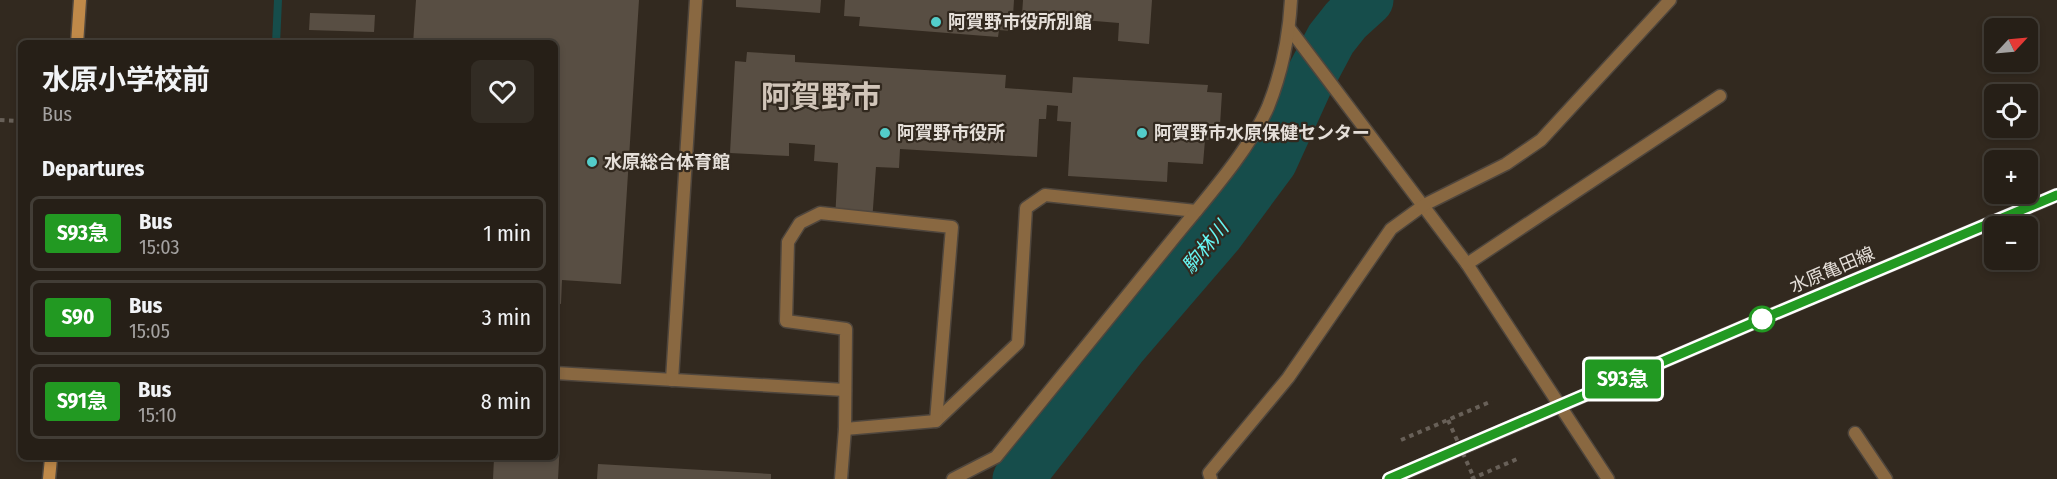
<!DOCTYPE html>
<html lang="en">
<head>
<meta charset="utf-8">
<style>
  :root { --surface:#261f17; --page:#322c24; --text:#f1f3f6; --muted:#a4a2a1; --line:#423d36 }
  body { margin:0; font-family:"Fira Sans Condensed","Noto Sans JP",sans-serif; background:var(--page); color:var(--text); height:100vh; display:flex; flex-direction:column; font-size:22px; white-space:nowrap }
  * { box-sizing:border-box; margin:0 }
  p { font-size:20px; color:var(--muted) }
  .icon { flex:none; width:33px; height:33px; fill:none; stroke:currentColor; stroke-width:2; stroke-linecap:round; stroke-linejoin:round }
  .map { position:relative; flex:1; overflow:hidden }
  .panel { position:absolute; left:18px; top:40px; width:540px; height:420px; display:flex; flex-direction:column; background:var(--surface); border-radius:9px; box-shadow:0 3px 9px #0003,0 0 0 2px var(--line) }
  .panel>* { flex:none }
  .badge { padding:0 12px; border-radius:4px; font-size:21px; line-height:39px }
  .needle { width:39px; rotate:64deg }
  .controls { position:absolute; left:1984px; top:18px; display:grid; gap:12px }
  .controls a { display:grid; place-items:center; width:54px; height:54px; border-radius:9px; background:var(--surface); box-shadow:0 3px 9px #0003,0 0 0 2px var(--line); font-size:30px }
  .map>.badge { position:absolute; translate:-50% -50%; box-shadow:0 0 0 3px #fff }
  h2 { padding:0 24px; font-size:22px; line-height:54px }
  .round { display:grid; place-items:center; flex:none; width:63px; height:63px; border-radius:9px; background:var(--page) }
  .head { display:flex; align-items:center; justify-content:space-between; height:102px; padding:0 24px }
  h1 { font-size:28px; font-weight:700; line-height:45px }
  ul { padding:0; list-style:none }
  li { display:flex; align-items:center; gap:18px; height:75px; margin:0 12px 9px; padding:0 12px; border:3px solid var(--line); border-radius:9px }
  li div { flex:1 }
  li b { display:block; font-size:22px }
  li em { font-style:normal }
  li .badge { min-width:66px; font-weight:700; text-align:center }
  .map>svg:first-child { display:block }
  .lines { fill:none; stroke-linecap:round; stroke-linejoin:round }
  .stream { stroke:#164d4b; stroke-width:8 }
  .river { stroke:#164d4b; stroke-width:51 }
  .building { fill:#584e43 }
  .lane-casing { stroke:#4f463d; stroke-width:15 }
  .street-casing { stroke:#4f463d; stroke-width:15 }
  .secondary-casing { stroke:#4f463d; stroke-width:15 }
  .path { stroke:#686058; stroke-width:4; stroke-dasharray:4.5 4.5; stroke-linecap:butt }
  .lane { stroke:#896841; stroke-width:12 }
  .street { stroke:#896841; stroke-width:12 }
  .secondary { stroke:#bf8949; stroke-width:12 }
  .path-bridge { stroke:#686058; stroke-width:4; stroke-dasharray:4.5 4.5; stroke-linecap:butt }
  .line-casing { stroke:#fff; stroke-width:14 }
  .line { stroke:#292; stroke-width:9 }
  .poi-dot { fill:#53cdca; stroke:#32291f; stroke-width:2 }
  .stop-dot { fill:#fff; stroke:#292; stroke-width:3 }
  .labels { text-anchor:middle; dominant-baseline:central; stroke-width:4.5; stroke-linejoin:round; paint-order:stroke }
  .poi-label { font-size:18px; font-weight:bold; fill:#e5dfd9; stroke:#32291f; text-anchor:start }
  .street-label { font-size:18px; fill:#e5dfd9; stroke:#32291f }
  .water-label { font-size:20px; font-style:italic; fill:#67f6f3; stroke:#32291f }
  .town-label { font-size:30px; font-weight:bold; fill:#d1c5b9; stroke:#32291f }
</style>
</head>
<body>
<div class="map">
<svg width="2057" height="479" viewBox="0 0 2057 479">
  <rect width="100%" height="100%" fill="#32291f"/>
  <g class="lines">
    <polyline class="stream" points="276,44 278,0"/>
    <polyline class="river" points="1018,479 1121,347 1218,234 1272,161 1307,84 1331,39 1346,20 1368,0"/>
  </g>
  <g class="building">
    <polygon points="416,0 639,0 621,284 562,280 561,304 555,303 555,44 413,44"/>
    <polygon points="736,0 821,0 820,13 736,7"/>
    <polygon points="845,0 1014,0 1012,31 999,30 998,37 859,26 860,17 844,16"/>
    <polygon points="1023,0 1152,0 1149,44 1118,41 1119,23 1022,15"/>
    <polygon points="310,13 375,15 374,32 309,30"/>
    <polygon points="747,52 795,55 795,62 1006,75 1005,88 1072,93 1073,77 1208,85 1207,92 1222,93 1220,125 1214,125 1213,140 1205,140 1203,164 1168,162 1167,182 1068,176 1071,122 1057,121 1058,106 1047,105 1046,119 1039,119 1037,157 900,149 899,168 876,167 872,222 835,220 838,163 814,161 815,145 789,143 789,156 730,153 735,61 746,62"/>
    <polygon points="555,442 560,443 558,479 493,479 494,458 555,458"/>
    <polygon points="598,464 771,474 771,479 597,479"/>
  </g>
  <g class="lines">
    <defs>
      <g id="lane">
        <polyline points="555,373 845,390"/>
        <polyline points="672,380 696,0"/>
        <polyline points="845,429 936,421 1018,343 1026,208 1045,195 1196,211"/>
        <polyline points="841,479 845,429 846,329 786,321 788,242 800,223 820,213 952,227 936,421"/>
      </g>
      <g id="street">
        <polyline points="1289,28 1467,264 1608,479"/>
        <polyline points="1467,264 1720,96"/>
        <polyline points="1855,433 1886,479"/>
        <path d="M953,479l43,-22c58,-71 115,-142 173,-213 32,-40 79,-91 99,-137 14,-35 21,-70 23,-107"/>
        <polyline points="1211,479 1209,473 1288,378 1391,229 1424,205 1506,164 1541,140 1670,0"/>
      </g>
      <g id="secondary">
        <polyline points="77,44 80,0"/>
        <polyline points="49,479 51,458"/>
        <polyline points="1390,479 1755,322 2057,195"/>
      </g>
    </defs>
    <use href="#lane" class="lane-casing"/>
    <use href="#street" class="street-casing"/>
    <use href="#secondary" class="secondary-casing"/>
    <g class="path">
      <polyline points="0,120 21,121"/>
      <polyline points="1401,440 1492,401"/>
      <polyline points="1471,479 1517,459"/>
    </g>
    <use href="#lane" class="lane"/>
    <use href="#street" class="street"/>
    <use href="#secondary" class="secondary"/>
    <polyline class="path-bridge" points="1448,420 1474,478"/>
  </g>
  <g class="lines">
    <defs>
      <polyline id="line" points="1389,479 1755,322 2057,195"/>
    </defs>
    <use href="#line" class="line-casing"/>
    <use href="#line" class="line"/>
  </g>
  <g class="poi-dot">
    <circle cx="936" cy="22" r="6"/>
    <circle cx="885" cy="133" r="6"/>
    <circle cx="1142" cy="133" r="6"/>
    <circle cx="592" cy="162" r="6"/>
  </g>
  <circle class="stop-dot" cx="1762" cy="319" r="12"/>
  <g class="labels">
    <g class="poi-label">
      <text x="948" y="22">阿賀野市役所別館</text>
      <text x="897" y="133">阿賀野市役所</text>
      <text x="1154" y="133">阿賀野市水原保健センター</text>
      <text x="604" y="162">水原総合体育館</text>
    </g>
    <g class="street-label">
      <text transform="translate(1832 270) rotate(-23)">水原亀田線</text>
    </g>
    <g class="water-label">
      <text transform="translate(1205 247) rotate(-51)">駒林川</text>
    </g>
    <g class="town-label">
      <text x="821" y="97">阿賀野市</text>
    </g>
  </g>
</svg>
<div class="controls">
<a><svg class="needle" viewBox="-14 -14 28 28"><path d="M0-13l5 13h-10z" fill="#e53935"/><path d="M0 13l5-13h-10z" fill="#a4a2a1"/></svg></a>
<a><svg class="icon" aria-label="locate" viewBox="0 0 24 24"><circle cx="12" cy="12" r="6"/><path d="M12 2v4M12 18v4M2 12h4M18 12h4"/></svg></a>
<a>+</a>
<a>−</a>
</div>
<b class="badge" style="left:1623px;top:379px;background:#292;color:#fff">S93急</b>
<section class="panel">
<div class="head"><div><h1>水原小学校前</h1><p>Bus</p></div><a class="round"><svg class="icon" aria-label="heart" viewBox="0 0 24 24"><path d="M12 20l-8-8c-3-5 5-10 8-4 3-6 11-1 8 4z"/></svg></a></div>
<h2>Departures</h2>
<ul>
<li><span class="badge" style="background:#292;color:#fff">S93急</span><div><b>Bus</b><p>15:03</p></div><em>1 min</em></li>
<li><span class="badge" style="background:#292;color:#fff">S90</span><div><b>Bus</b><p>15:05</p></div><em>3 min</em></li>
<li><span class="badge" style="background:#292;color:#fff">S91急</span><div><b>Bus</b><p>15:10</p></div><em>8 min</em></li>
</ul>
</section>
</div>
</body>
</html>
